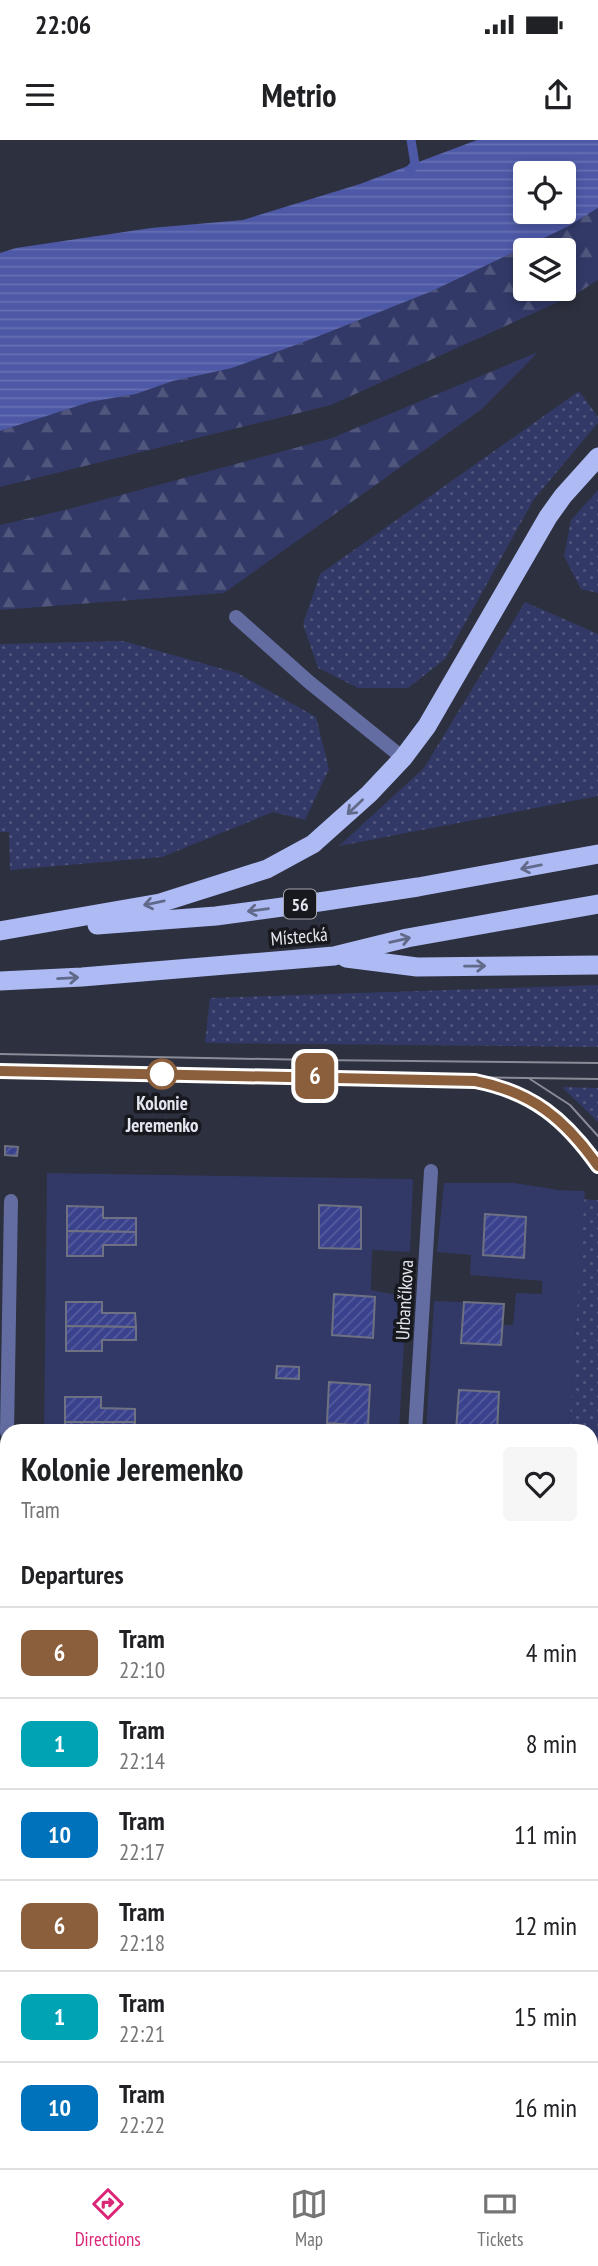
<!DOCTYPE html>
<html lang="en">
<head>
<meta charset="utf-8">
<style>
  :root { --surface:#fff; --page:#f6f6f6; --text:#202124; --muted:#757577; --line:#e0e0e0; --accent:#db2777 }
  body { margin:0; font-family:"PT Sans Narrow",sans-serif; background:var(--page); color:var(--text); height:100vh; display:flex; flex-direction:column; font-size:26px; white-space:nowrap }
  * { box-sizing:border-box; margin:0 }
  p { font-size:23px; color:var(--muted) }
  .icon { flex:none; width:38px; height:38px; fill:none; stroke:currentColor; stroke-width:2; stroke-linecap:round; stroke-linejoin:round }
  .map { position:relative; flex:1; overflow:hidden }
  .details { position:absolute; left:0px; top:1284px; width:598px; height:744px; display:flex; flex-direction:column; background:var(--surface); border-radius:21px 21px 0 0; box-shadow:0 4px 10px #0003 }
  .details>* { flex:none }
  .badge { padding:0 14px; border-radius:10px; font-size:24px; line-height:46px }
  .tools { position:absolute; left:513px; top:21px; display:grid; gap:14px }
  .tools a { display:grid; place-items:center; width:63px; height:63px; border-radius:7px; background:var(--surface); box-shadow:0 4px 10px #0003; font-size:35px }
  .map>.badge { position:absolute; translate:-50% -50%; box-shadow:0 0 0 4px #fff }
  h2 { padding:0 21px; font-size:26px; line-height:63px }
  .round { display:grid; place-items:center; flex:none; width:74px; height:74px; border-radius:7px; background:var(--page) }
  .overview { display:flex; align-items:center; justify-content:space-between; height:119px; padding:0 21px }
  h1 { font-size:33px; font-weight:800; line-height:52px }
  ul { padding:0; list-style:none }
  li { display:flex; align-items:center; gap:21px; height:91px; padding:0 21px; border-top:2px solid var(--line) }
  li div { flex:1 }
  li b { display:block; font-size:26px }
  li em { font-style:normal }
  li .badge { min-width:77px; font-weight:700; text-align:center }
  .status { display:flex; justify-content:space-between; align-items:center; height:49px; padding:0 35px; background:var(--surface); direction:ltr }
  .status svg { height:19px; fill:currentColor }
  header { display:flex; justify-content:space-between; align-items:center; height:91px; padding:0 21px; background:var(--surface); font-size:32px; font-weight:800 }
  .dock { display:flex; justify-content:space-around; align-items:center; height:98px; border-top:2px solid var(--line); background:var(--surface); font-size:19px; color:var(--muted) }
  .dock a { display:grid; justify-items:center; gap:4px }
  .dock .active { color:var(--accent) }
  .map>svg:first-child { display:block }
  .grass { fill:url(#grass-dots) }
  .forest { fill:url(#forest-firs); fill-rule:evenodd }
  .garden { fill:#323966 }
  .water { fill:url(#water-rules); fill-rule:evenodd }
  .lines { fill:none; stroke-linecap:round; stroke-linejoin:round }
  .stream { stroke:#4d58a6; stroke-width:9 }
  .building { fill:url(#building-hatch); stroke:#6e7181; stroke-width:2 }
  .service { stroke:#636da2; stroke-width:14 }
  .minor { stroke:#636da2; stroke-width:14 }
  .trunk { stroke:#adbaf4; stroke-width:19 }
  .tram { stroke:#898b97; stroke-width:2 }
  .oneway { stroke:#626a8a }
  .line-casing { stroke:#fff; stroke-width:16 }
  .line { stroke:#8b5e3c; stroke-width:10 }
  .stop-dot { fill:#fff; stroke:#8b5e3c; stroke-width:3.5 }
  .labels { text-anchor:middle; dominant-baseline:central; stroke-width:7; stroke-linejoin:round; paint-order:stroke }
  .shield { fill:#17191f; stroke:#a6a8b1; stroke-width:2 }
  .shield-label { font-size:18px; font-weight:bold; fill:#e4e6ef }
  .street-label { font-size:19px; fill:#e4e6ef; stroke:#17191f }
  .stop-label { font-size:19px; font-weight:bold; fill:#e4e6ef; stroke:#17191f }
</style>
</head>
<body>
<div class="status"><b>22:06</b><svg viewBox="0 0 49 12"><path d="M0 12V9h3v3zM5 12V6h3v6zM10 12V3h3v9zM15 12V0h3v12zM26 1h20v11H26zM47 4h2v5h-2z"/></svg></div>
<header><svg class="icon" aria-label="menu" viewBox="0 0 24 24"><path d="M4 6h16M4 12h16M4 18h16"/></svg>Metrio<svg class="icon" aria-label="share" viewBox="0 0 24 24"><path d="M12 15V3M7 8l5-5 5 5M5 13v7h14v-7"/></svg></header>
<div class="map">
<svg width="598" height="2028" viewBox="0 0 598 2028">
  <defs>
    <pattern id="grass-dots" width="8" height="8" patternUnits="userSpaceOnUse" patternTransform="scale(1.75)"><rect width="8" height="8" fill="#323966"/><path d="M2 2h.1M6 6h.1" fill="none" stroke="#50567c" stroke-width="1.8" stroke-linecap="round"/></pattern>
    <pattern id="forest-firs" width="22" height="20" patternUnits="userSpaceOnUse" patternTransform="scale(1.75)"><rect width="22" height="20" fill="#323966"/><path d="M5 1l3.5 6h-7zM16 11l3.5 6h-7z" fill="#50567c"/></pattern>
    <pattern id="water-rules" width="6" height="5" patternUnits="userSpaceOnUse" patternTransform="scale(1.75)"><rect width="6" height="5" fill="#4d58a6"/><path d="M0 2.5h6" fill="none" stroke="#6670b3"/></pattern>
    <pattern id="building-hatch" width="6" height="6" patternUnits="userSpaceOnUse" patternTransform="scale(1.75)"><rect width="6" height="6" fill="#3a418d"/><path d="M-1 1l2-2M0 6l6-6M5 7l2-2" fill="none" stroke="#565c9d"/></pattern>
  </defs>
  <rect width="100%" height="100%" fill="#2d303e"/>
  <g class="grass">
    <polygon points="579,251 598,277 598,283 534,359 445,519 408,548 358,548 318,528 303,484 320,434"/>
    <polygon points="598,350 598,453 581,449 564,416 571,380"/>
    <polygon points="525,462 598,494 598,656 339,706 424,628"/>
    <polygon points="123,501 237,533 316,577 329,629 305,680 273,672 162,717 10,730 9,692 0,692 0,504"/>
    <polygon points="598,845 598,907 205,903 210,858"/>
    <polygon points="562,947 598,948 598,982"/>
    <polygon points="584,1059 598,1060 598,1677 592,1676 592,1292 569,1292"/>
    <polygon points="598,1793 595,1953 596,2028 575,2028 573,2021 592,2021 592,1796"/>
    <polygon points="7,1945 7,2021 87,2021 89,2028 0,2028 0,1947"/>
    <polygon points="247,2021 264,2021 266,2028 226,2028"/>
    <polygon points="351,2021 461,2021 463,2028 353,2028"/>
  </g>
  <g class="forest">
    <path d="M598,68v72l-22,14 -245,111 -331,82v-56l90,-29 46,-8 37,-13 59,-13 72,-26 126,-50 137,-65zM525,110h39v39h-39z"/>
    <polygon points="538,212 482,269 224,453 0,470 0,385 69,369 332,298"/>
  </g>
  <g class="garden">
    <polygon points="47,1033 413,1039 410,1112 372,1110 371,1150 402,1156 406,1167 399,1291 44,1292"/>
    <polygon points="444,1043 514,1043 559,1050 585,1051 569,1291 426,1292 434,1161 463,1162 461,1203 501,1205 503,1185 513,1185 516,1153 542,1154 542,1141 470,1135 471,1115 437,1112"/>
    <polygon points="592,1676 598,1677 597,1750 592,1751"/>
    <polygon points="154,2021 247,2021 226,2028 156,2028"/>
    <polygon points="264,2021 351,2021 353,2028 266,2028"/>
    <polygon points="461,2021 573,2021 575,2028 463,2028"/>
  </g>
  <path class="water" d="M477,0h121v68l-31,19 -137,65 -126,50 -72,26 -59,13 -37,13 -46,8 -90,29v-178l16,-5 135,-20 92,-8 117,-36zM525,33h39v39h-39z"/>
  <g class="lines">
    <polyline class="stream" points="409,31 415,24 411,0"/>
  </g>
  <g class="building">
    <polygon points="5,1006 18,1007 17,1016 5,1015"/>
    <polygon points="319,1065 361,1067 361,1109 319,1108"/>
    <polygon points="67,1066 103,1067 103,1078 136,1078 136,1092 67,1091"/>
    <polygon points="485,1074 526,1077 524,1118 483,1115"/>
    <polygon points="67,1091 136,1092 136,1105 103,1105 103,1116 67,1116"/>
    <polygon points="334,1154 375,1157 373,1198 332,1195"/>
    <polygon points="66,1162 102,1162 102,1173 135,1173 136,1187 66,1186"/>
    <polygon points="464,1162 504,1164 501,1205 461,1203"/>
    <polygon points="66,1186 136,1187 136,1200 102,1200 102,1211 66,1211"/>
    <polygon points="277,1226 299,1227 299,1239 276,1238"/>
    <polygon points="329,1242 370,1245 368,1286 327,1283"/>
    <polygon points="459,1250 499,1252 497,1292 456,1291"/>
    <polygon points="65,1257 101,1257 101,1268 135,1269 135,1282 65,1282"/>
    <rect x="65" y="1282" width="70" height="10"/>
  </g>
  <g class="lines">
    <polyline class="service" points="236,477 309,542 403,618"/>
    <g class="minor">
      <polyline points="7,1292 11,1061"/>
      <polyline points="415,1292 431,1031"/>
      <polyline points="7,1303 3,1522 7,1569"/>
      <polyline points="0,1617 7,1618"/>
      <polyline points="592,1776 598,1774"/>
      <polyline points="130,2021 132,2028"/>
    </g>
    <g class="trunk">
      <polyline points="97,785 216,776 319,762 418,747 598,714"/>
      <polyline points="0,791 160,763 267,729 313,704 369,654 403,618 427,586 548,377 563,356 598,317"/>
      <polyline points="346,818 417,827 598,825"/>
      <polyline points="0,841 82,837 334,816 407,798 598,764"/>
    </g>
    <g class="tram">
      <polyline points="0,914 313,920 598,923"/>
      <polyline points="0,931 598,939"/>
      <polyline points="530,939 570,965 598,996"/>
      <path d="M490,944c48,11 81,43 108,82"/>
    </g>
  </g>
  <defs><path id="oneway-shaft" d="M-6 0H5M1.5-3L5.5 0L1.5 3" fill="none" stroke-width="1.6" stroke-linecap="round" stroke-linejoin="round" transform="scale(1.75)"/></defs>
  <g class="oneway">
    <use href="#oneway-shaft" transform="translate(355 667) rotate(136)"/>
    <use href="#oneway-shaft" transform="translate(531 727) rotate(169)"/>
    <use href="#oneway-shaft" transform="translate(154 763) rotate(168)"/>
    <use href="#oneway-shaft" transform="translate(258 770) rotate(172)"/>
    <use href="#oneway-shaft" transform="translate(400 800) rotate(-13)"/>
    <use href="#oneway-shaft" transform="translate(475 826) rotate(-1)"/>
    <use href="#oneway-shaft" transform="translate(68 838) rotate(-3)"/>
  </g>
  <g class="lines">
    <defs>
      <path id="line" d="M0,931l475,10c57,11 90,38 123,85"/>
    </defs>
    <use href="#line" class="line-casing"/>
    <use href="#line" class="line"/>
  </g>
  <circle class="stop-dot" cx="162" cy="934" r="14"/>
  <g class="labels">
    <rect class="shield" x="284" y="749.5" width="32" height="29" rx="5"/>
    <g class="shield-label">
      <text x="300" y="764">56</text>
    </g>
    <g class="street-label">
      <text transform="translate(299 796) rotate(-5)">Místecká</text>
      <text transform="translate(404 1160) rotate(-87)">Urbančíkova</text>
    </g>
    <g class="stop-label">
      <text x="162" y="963">Kolonie<tspan x="162" dy="22">Jeremenko</tspan></text>
    </g>
  </g>
</svg>
<div class="tools">
<a><svg class="icon" aria-label="locate" viewBox="0 0 24 24"><circle cx="12" cy="12" r="6"/><path d="M12 2v4M12 18v4M2 12h4M18 12h4"/></svg></a>
<a><svg class="icon" aria-label="layers" viewBox="0 0 24 24"><path d="M12 4l9 5-9 5-9-5zM3 14l9 5 9-5"/></svg></a>
</div>
<b class="badge" style="left:315px;top:936px;background:#8b5e3c;color:#fff">6</b>
<section class="details">
<div class="overview"><div><h1>Kolonie Jeremenko</h1><p>Tram</p></div><a class="round"><svg class="icon" aria-label="heart" viewBox="0 0 24 24"><path d="M12 20l-8-8c-3-5 5-10 8-4 3-6 11-1 8 4z"/></svg></a></div>
<h2>Departures</h2>
<ul>
<li><span class="badge" style="background:#8b5e3c;color:#fff">6</span><div><b>Tram</b><p>22:10</p></div><em>4 min</em></li>
<li><span class="badge" style="background:#00a3b4;color:#fff">1</span><div><b>Tram</b><p>22:14</p></div><em>8 min</em></li>
<li><span class="badge" style="background:#0072bc;color:#fff">10</span><div><b>Tram</b><p>22:17</p></div><em>11 min</em></li>
<li><span class="badge" style="background:#8b5e3c;color:#fff">6</span><div><b>Tram</b><p>22:18</p></div><em>12 min</em></li>
<li><span class="badge" style="background:#00a3b4;color:#fff">1</span><div><b>Tram</b><p>22:21</p></div><em>15 min</em></li>
<li><span class="badge" style="background:#0072bc;color:#fff">10</span><div><b>Tram</b><p>22:22</p></div><em>16 min</em></li>
</ul>
</section>
</div>
<nav class="dock">
<a class="active"><svg class="icon" aria-label="directions" viewBox="0 0 24 24"><path d="M12 3l9 9-9 9-9-9zM9 14v-3h6M13 9l2 2-2 2"/></svg>Directions</a>
<a><svg class="icon" aria-label="map" viewBox="0 0 24 24"><path d="M3 6l6-2 6 2 6-2v14l-6 2-6-2-6 2zM9 4v14M15 6v14"/></svg>Map</a>
<a><svg class="icon" aria-label="tickets" viewBox="0 0 24 24"><path d="M3 7h18v10H3zM15 7v10"/></svg>Tickets</a>
</nav>
</body>
</html>
